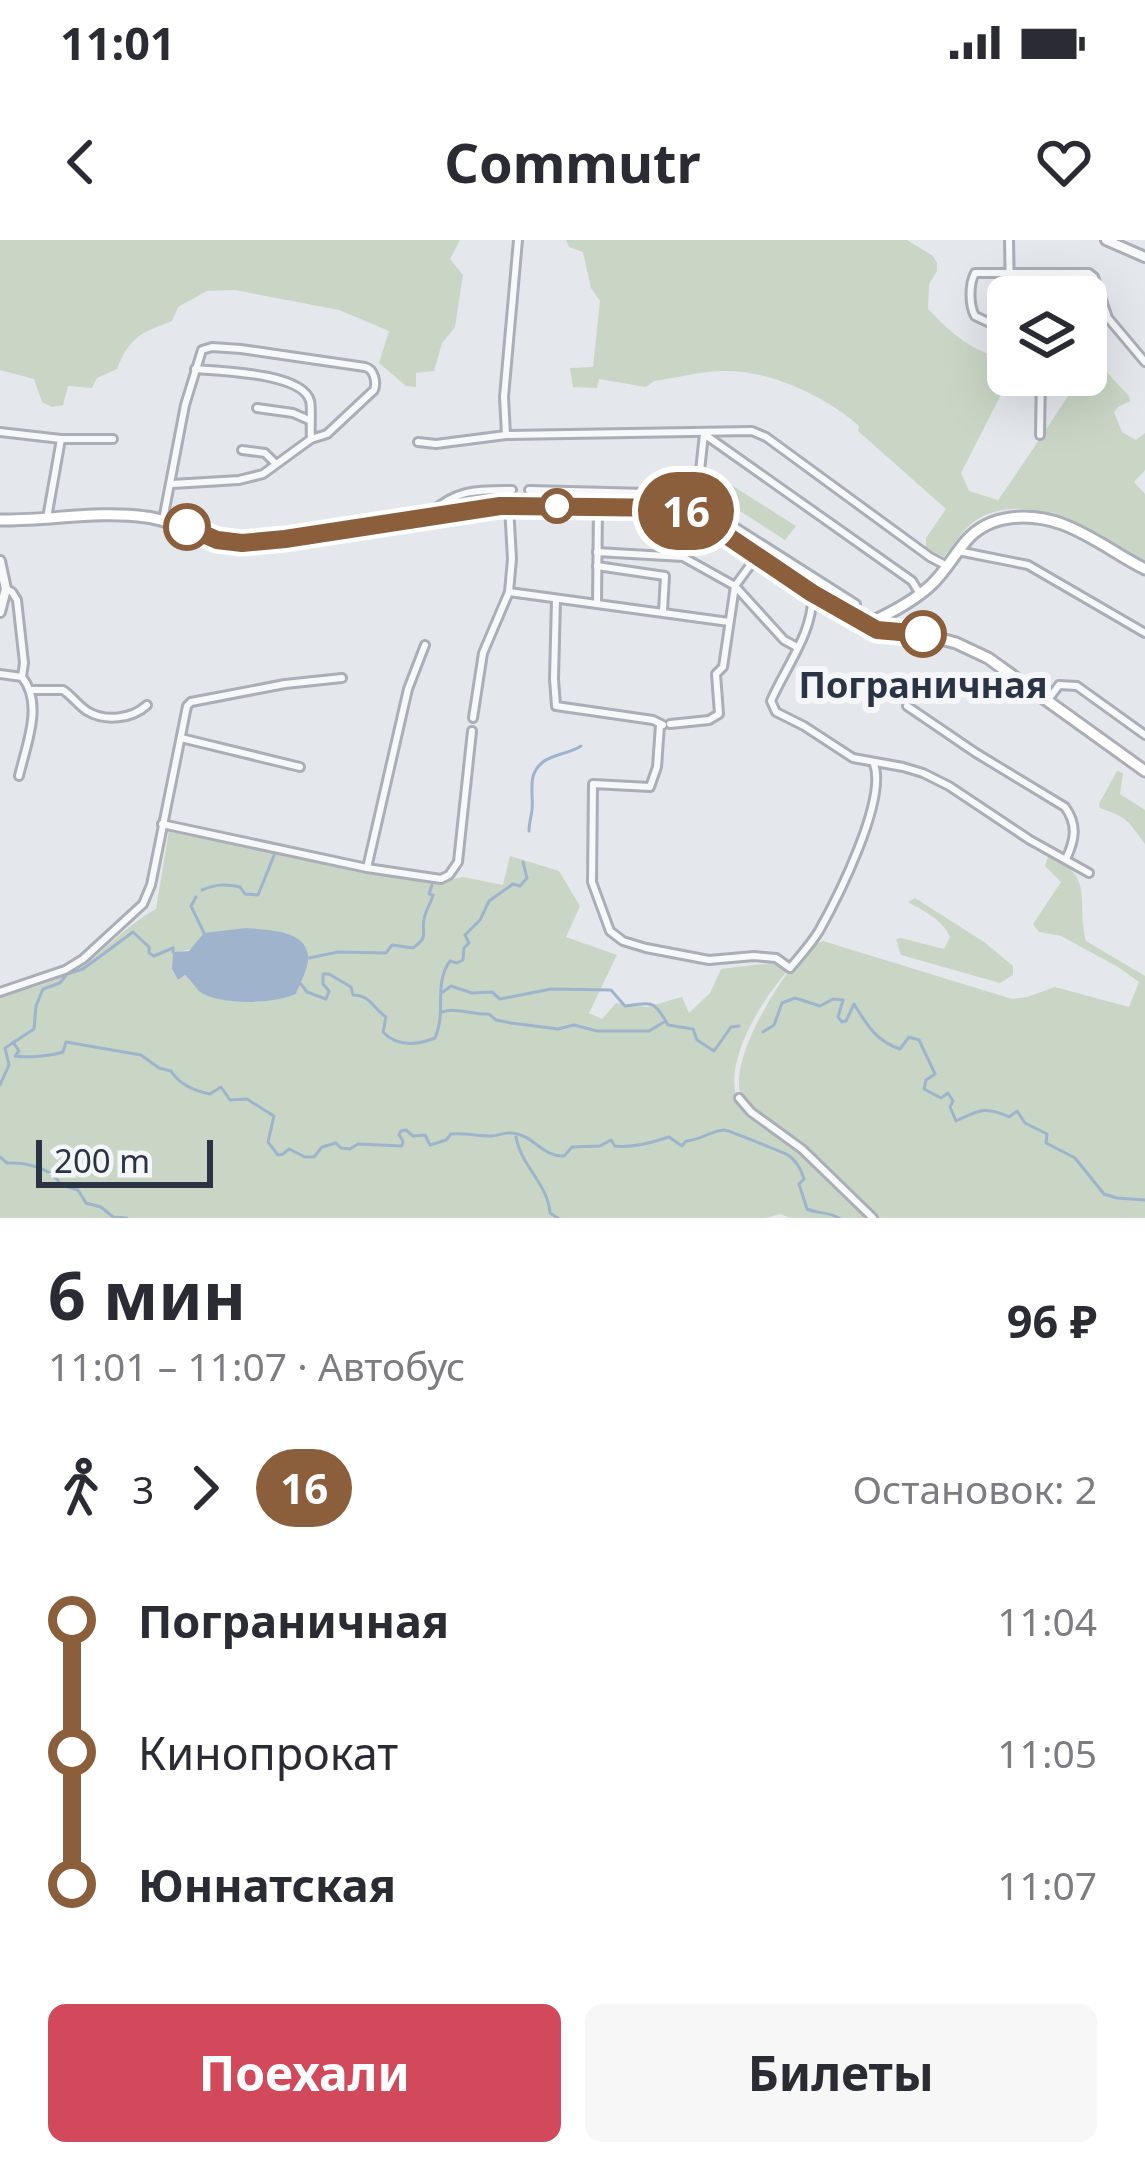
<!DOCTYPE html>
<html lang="ru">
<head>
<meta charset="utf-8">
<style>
  :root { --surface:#fff; --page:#f7f7f7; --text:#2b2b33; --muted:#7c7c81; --accent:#d1495b }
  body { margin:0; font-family:"Noto Sans",sans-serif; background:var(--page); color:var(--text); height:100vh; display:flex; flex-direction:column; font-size:45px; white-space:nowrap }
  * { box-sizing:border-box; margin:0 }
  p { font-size:39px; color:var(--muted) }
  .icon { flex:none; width:66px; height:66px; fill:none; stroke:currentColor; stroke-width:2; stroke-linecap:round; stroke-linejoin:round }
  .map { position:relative; height:978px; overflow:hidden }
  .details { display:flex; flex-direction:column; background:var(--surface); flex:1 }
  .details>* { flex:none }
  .badge { padding:0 24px; border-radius:39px; font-size:42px; line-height:78px }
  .buttons { position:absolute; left:987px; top:36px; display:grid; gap:24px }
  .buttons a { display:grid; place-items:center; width:120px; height:120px; border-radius:18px; background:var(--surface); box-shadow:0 12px 48px #0002; font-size:60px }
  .scale { position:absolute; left:36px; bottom:30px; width:177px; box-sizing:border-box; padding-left:12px; border:6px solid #2b3445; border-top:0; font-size:33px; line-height:42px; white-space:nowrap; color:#2b3445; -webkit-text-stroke:9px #f4f6f9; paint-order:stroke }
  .map>.badge { position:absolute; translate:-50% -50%; box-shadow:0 0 0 6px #fff }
  .legs { display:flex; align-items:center; gap:18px; height:132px; padding:0 48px; font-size:39px }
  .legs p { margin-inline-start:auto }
  .headline { display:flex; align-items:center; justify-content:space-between; height:204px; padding:0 48px }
  h1 { font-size:66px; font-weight:700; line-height:90px }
  .action { display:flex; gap:24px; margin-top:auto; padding:24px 48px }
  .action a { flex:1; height:138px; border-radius:18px; background:var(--accent); color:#fff; font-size:48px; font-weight:700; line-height:138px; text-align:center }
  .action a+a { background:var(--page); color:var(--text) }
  ul { padding:0 48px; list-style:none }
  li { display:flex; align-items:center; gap:42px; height:132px; font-size:45px }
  li i { display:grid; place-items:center; width:18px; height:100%; margin:0 15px; background:currentColor }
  li i::after { content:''; width:30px; height:30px; margin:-15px; border:9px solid; border-radius:50%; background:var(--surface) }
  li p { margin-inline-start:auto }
  li:first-child i { background:linear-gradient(#0000 50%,currentColor 0) }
  li:last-child i { background:linear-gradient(currentColor 50%,#0000 0) }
  .status { display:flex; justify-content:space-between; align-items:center; height:84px; padding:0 60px; background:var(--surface); direction:ltr }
  .status svg { height:33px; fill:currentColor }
  header { display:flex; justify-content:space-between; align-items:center; height:156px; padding:0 48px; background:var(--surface); font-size:54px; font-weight:700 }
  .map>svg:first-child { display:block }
  .green { fill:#c9d6c5; fill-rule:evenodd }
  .water { fill:#9fb4cc }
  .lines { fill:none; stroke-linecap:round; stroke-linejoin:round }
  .stream { stroke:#9fb4cc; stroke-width:3 }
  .minor-casing { stroke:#a9aeb7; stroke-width:12 }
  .tertiary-casing { stroke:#a9aeb7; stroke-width:14 }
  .secondary-casing { stroke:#a9aeb7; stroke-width:15 }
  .minor { stroke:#f7f8fa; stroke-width:6 }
  .tertiary { stroke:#f7f8fa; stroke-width:8 }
  .secondary { stroke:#fff; stroke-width:9 }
  .line-1-casing { stroke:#fff; stroke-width:27 }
  .line-1 { stroke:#8b5e3c; stroke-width:18 }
  .stop-1-dot { fill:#fff; stroke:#8b5e3c; stroke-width:6 }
  .labels { text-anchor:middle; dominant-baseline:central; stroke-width:12; stroke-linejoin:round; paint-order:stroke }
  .stop-label { font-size:36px; font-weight:bold; fill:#2b3445; stroke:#f4f6f9 }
</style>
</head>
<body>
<div class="status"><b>11:01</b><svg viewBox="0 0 49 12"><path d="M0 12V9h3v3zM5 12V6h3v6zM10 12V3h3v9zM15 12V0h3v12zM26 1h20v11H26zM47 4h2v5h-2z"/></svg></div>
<header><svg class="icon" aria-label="back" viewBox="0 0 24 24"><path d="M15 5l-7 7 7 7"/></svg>Commutr<svg class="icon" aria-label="heart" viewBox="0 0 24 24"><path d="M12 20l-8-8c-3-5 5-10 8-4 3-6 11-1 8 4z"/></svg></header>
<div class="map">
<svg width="1145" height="978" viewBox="0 0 1145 978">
  <rect width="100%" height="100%" fill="#e4e7ec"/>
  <g class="green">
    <path d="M0,0h460l-10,19 13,16 -8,52 -13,16 -8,28 -18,2v14l-10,-1 -27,-23 10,-32 -50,-21 -104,-20 -28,1 -29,16 -6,14c-31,12 -42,15 -55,48l-20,9 -5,10 -24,-2 -5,19 -11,2 -10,-5 -8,-23 -34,-9z"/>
    <path d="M566,0h341l26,16 4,7v8l-8,13 -1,25c24,25 45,44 80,50v16h3l-50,98 8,18 29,9c29,-41 56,-83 84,-125h4l4,-12 9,1 30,32 1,5 -12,6 -4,5 8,20 14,8 9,-7v37l-11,12 11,12v68c-46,-25 -106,-71 -162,-46 -17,8 -28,27 -39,41l-18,-8v-11l20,-29 -88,-78 1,-5c-35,-31 -92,-57 -139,-55 -22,1 -44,7 -66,10l-8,6 -47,-8 -2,9 -24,-1 -3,-19 23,-1 7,-66 -9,-13 -8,-36 -14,-5z"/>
    <polygon points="722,239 796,286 785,300 709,251"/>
    <path d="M1117,531l6,2 -3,21 25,16v34c-18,-24 -16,-26 -45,-36l-1,-4z"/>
    <path d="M169,590l185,41 87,11 22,-5 40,8 7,-29 49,15 21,35 -14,31 51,18 -28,58 13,6 14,-16 31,4 35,-10 7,16 21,-20 11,-24 49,-6 20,5c-25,27 -69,94 -52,133 5,12 17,18 27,24 40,27 71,60 105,93h-79l-11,-4 -14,4h-766v-220c29,-10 63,-17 88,-36 23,-18 42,-39 68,-53zM246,688l63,30 -13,36c-22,10 -78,12 -97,-4 -6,-4 -9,-10 -14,-15l-7,5 -6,-11 1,-16c26,-3 47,-19 73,-25z"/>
    <path d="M1048,617c48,17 28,45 38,84l59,35v242h-270c-22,-22 -42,-47 -66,-67 -14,-12 -59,-37 -66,-51 -14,-25 12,-75 25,-97 11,-19 35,-56 55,-62l189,58 15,-2 28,-10 74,20 10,-25 -21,-15 -57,-31 -22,-4 -6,-8 28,-42 -16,-16z"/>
    <path d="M915,658l69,44 29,24v9l-13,8 -99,-28 -5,-16 5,-1 43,11 6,-12c-7,-17 -26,-26 -42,-35z"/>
  </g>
  <path class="water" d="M246,688c19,2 59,1 62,27 2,11 -8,28 -12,39 -21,10 -78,12 -97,-3 -5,-5 -9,-11 -14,-16l-7,5 -6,-11 1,-17 16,-1 15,-18z"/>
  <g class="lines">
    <g class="stream">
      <path d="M529,591c0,-7 2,-14 3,-21 2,-17 -6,-35 11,-48 10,-8 26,-8 38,-16"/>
      <path d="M202,650c14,-6 23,-6 38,-3l5,7 13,1 17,-42"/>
      <polyline points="196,657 191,666 204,693"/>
      <path d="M309,718l29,-6 48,1 6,-8 21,3c17,-13 8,-13 11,-29 1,-7 7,-16 9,-24l-4,-1 3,-9"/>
      <path d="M300,743l7,9 19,7 3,-8 -6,-7v-10h6l22,13 2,8c17,0 20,13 33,22l-3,15c14,15 34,13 52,6 12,-26 -2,-54 15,-77l7,2 6,-3 1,-12 5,-5 -4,-8 15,-15 9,-19 24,-17 7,2 7,-8 -4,-16"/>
      <path d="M443,752l8,-6 21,7 20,-1 8,7 51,-10 60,1 14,16c29,-3 28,-7 43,19l25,4 4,11 17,11 17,-24 8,-1"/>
      <path d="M442,772c14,-5 31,3 47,2l7,6 15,3 47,6 16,-4 23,6h52l15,-9"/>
      <path d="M763,792l11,-7 8,-22 13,-5 25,8 13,-7 10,1 -5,17 4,5 4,-1 8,-17c13,21 22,37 46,45l9,-12 10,3 16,34 -9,6 -2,9 17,9 7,-5 5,8 -3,6 6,14c22,-11 30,-15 53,-4l8,-6 8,12 22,11 -1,9 29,15 29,36 13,4 28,2"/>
      <path d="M13,802l6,9 -4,5c12,2 36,0 48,-4l3,-10 75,13 18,13 12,3c8,13 24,20 39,23l11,-7 9,13 17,-1 27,17 -6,26 10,13 5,-1 6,-5 16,8h9l8,-10 14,-4 5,5 9,1 8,-5 44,2 1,-5 -4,-6 2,-4 5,-1 7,6 12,-1 5,10 16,-5 5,-6c14,-1 27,2 40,2 7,0 13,-4 20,-3 22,1 31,24 53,23l8,-9 28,-1 11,-6 4,6c15,2 39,-4 54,-9l13,9 4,-5c14,-1 25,-10 38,-11 4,0 58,22 64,25 9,6 13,14 16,24l-5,5 8,25c12,5 22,3 32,9"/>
      <polyline points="0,845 9,825 5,808 34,789 36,766 43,749 60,743 67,734 83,729 133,692 149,707 149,713 154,716 173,708 173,712"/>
      <path d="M516,897c5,29 32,47 34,76l8,5"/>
      <path d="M0,917l7,6c19,-1 45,5 54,22l17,5 8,13 15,4 12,10 14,1"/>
    </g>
    <defs>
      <g id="minor">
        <polyline points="518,0 504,157 506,195 752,191 766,197 930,317 947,326"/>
        <polyline points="1009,0 1010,57"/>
        <path d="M1008,84l-18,-1 -15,-7c-6,-11 -6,-32 0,-43h114l5,4 14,41 37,44"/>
        <polyline points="1086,86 1091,86"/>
        <path d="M195,129c25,2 108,4 115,32 2,6 0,28 1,38"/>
        <polyline points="257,168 293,173 309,180"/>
        <polyline points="0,192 61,199 113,199"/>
        <polyline points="1040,195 1041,135"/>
        <polyline points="418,202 436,204 506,195"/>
        <polyline points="242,210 265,213 276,224"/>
        <polyline points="529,250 687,254 694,261 856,364 854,378"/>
        <path d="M428,275c28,-26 48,-25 84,-25"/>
        <polyline points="47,278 61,199"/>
        <path d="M163,280l22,-115 17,-55 10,-3 29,2 124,18c9,2 12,15 9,23l-47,44 -16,5 -48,35 -24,6 -67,4"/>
        <polyline points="958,311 1028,325 1145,393"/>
        <polyline points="597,312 683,317 735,346 784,400 795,406"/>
        <polyline points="683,317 687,277 699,240 704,194 912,341 920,354"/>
        <polyline points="597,326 665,336 663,371"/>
        <polyline points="6,349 12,352 17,360 24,423 22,437"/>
        <polyline points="509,352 729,382"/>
        <path d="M812,353c3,37 -27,75 -41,108l5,11 28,14 49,32 50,9 20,6 26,13 81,54 59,33"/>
        <polyline points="556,359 554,439 556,466 653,480 663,485"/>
        <polyline points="597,364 598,266"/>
        <path d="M0,434l22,3c22,27 4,68 -3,99"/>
        <path d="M32,450h31c9,6 15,15 24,21 18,11 45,8 60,-6"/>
        <polyline points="1048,460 1059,445 1077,446 1145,495"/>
        <path d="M907,466l69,47 89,54c13,18 10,33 1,52"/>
        <polyline points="473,478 483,413 509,352 512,319 509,266"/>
        <polyline points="670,484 709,480 719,474 716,434 723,427 735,346 757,316"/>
        <path d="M660,485l-3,42 -7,20 -57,-3 -1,98 18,49 13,10 23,7 63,12 45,-4 22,2 14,10c10,-12 21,-24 29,-37 19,-34 68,-131 55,-167"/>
        <polyline points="181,498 300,527"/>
        <polyline points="162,584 367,628 441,639 449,635 458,622 472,491"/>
        <polyline points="367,628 408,449 425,405"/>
        <polyline points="0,752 65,730 83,719 143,664 151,645 187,466 191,462 285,444 342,438"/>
        <polyline points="739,858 751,872 802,909 873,978"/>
      </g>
      <g id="tertiary">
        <polyline points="1106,0 1145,17"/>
        <polyline points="0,321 6,349 0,372"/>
      </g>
      <g id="secondary">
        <path d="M0,280c49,1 97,-10 146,-3 34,4 63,27 97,26 79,-2 157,-25 236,-35 42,-5 86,-3 128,-2 30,0 63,-3 90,10l130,87 50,27 53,6 26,7 32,15 157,113"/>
        <path d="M867,384c22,-10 46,-22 64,-39 14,-13 23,-30 35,-44 24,-28 64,-28 96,-17 30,11 55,31 83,45"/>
      </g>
    </defs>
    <use href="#minor" class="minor-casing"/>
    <use href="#tertiary" class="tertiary-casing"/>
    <use href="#secondary" class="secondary-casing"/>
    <use href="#minor" class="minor"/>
    <use href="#tertiary" class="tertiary"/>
    <use href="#secondary" class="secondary"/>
  </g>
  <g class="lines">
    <defs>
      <polyline id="line-1" points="187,287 217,300 242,303 285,299 500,266 675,268 698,276 812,353 877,390 923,394"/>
    </defs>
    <use href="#line-1" class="line-1-casing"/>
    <use href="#line-1" class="line-1"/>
  </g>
  <g class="stop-1-dot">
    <circle cx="557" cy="266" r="15"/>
    <circle cx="187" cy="287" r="21"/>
    <circle cx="923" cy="394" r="21"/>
  </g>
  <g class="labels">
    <g class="stop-label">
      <text x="923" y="444">Пограничная</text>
    </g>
  </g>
</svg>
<div class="buttons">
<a><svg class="icon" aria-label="layers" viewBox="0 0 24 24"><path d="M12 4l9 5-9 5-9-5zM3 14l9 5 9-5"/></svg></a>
</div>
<div class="scale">200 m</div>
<b class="badge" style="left:686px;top:271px;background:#8b5e3c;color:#fff">16</b>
</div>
<section class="details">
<div class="headline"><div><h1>6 мин</h1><p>11:01 – 11:07 · Автобус</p></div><b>96 ₽</b></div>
<div class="legs"><svg class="icon" aria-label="walk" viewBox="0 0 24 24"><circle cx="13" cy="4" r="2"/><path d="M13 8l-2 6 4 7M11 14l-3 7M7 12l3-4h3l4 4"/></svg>3<svg class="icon" aria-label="forward" viewBox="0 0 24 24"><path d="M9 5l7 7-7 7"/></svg><b class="badge" style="background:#8b5e3c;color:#fff">16</b><p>Остановок: 2</p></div>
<ul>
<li><i style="color:#8b5e3c"></i><b>Пограничная</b><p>11:04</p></li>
<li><i style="color:#8b5e3c"></i><span>Кинопрокат</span><p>11:05</p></li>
<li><i style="color:#8b5e3c"></i><b>Юннатская</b><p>11:07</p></li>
</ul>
<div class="action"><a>Поехали</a><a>Билеты</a></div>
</section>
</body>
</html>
